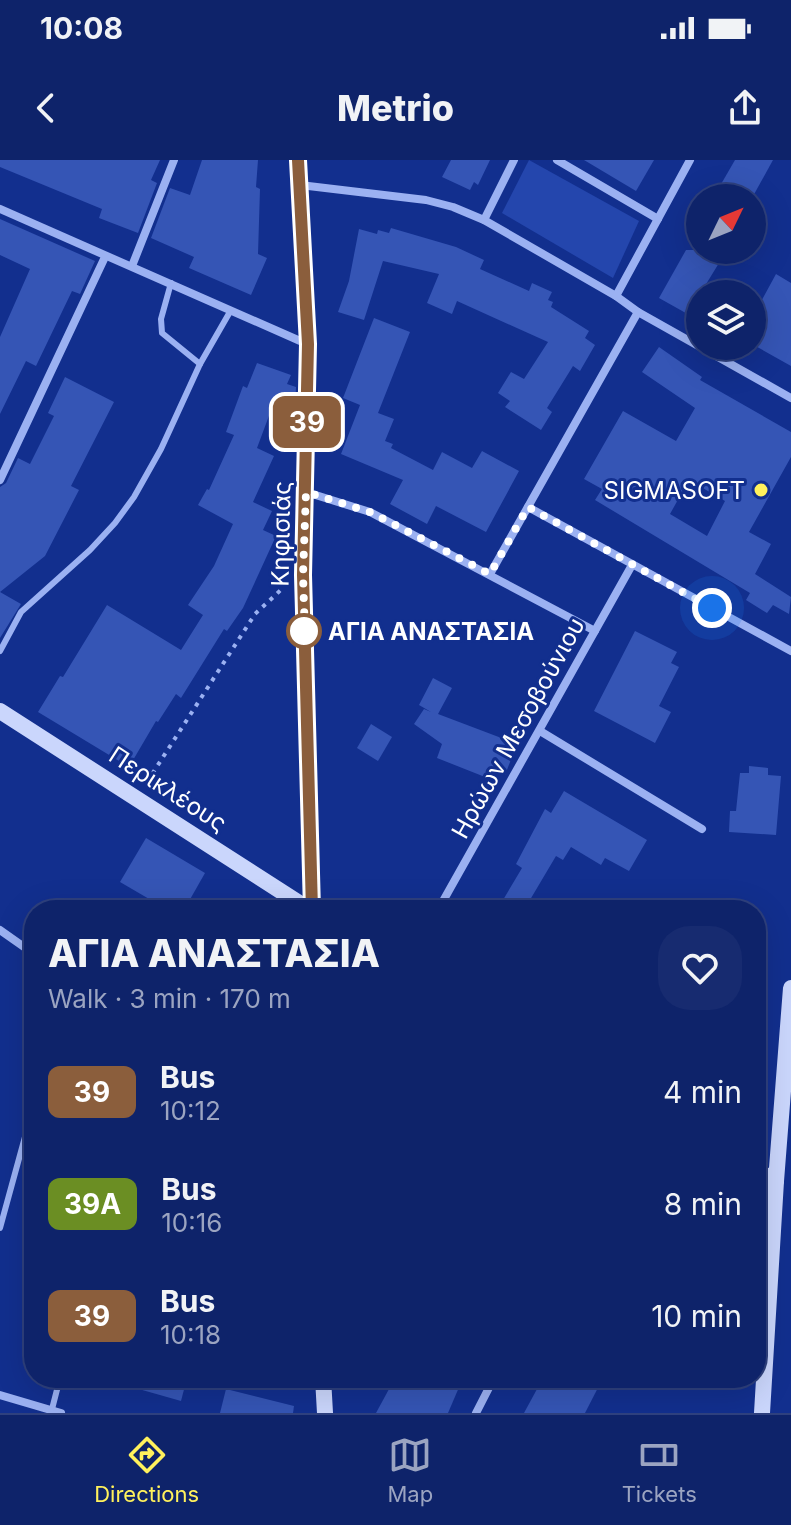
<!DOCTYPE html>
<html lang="en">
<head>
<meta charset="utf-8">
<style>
  :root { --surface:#0e236a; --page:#172b70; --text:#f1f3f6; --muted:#9ba4c1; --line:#2e407e; --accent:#fff15c }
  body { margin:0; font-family:Inter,sans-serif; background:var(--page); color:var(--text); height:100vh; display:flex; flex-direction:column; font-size:30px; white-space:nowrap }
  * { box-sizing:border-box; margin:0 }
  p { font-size:26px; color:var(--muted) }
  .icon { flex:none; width:44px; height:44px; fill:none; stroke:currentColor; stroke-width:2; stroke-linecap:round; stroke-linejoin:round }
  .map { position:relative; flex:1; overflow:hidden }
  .sheet { position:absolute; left:24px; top:740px; width:742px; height:488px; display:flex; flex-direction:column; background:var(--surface); border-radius:32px; box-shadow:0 8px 32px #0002,0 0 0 2px var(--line) }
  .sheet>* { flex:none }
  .badge { padding:0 16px; border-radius:12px; font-size:28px; line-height:52px }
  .needle { width:52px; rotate:47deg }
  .fabs { position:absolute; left:686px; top:24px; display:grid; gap:16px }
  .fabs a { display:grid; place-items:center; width:80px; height:80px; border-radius:50%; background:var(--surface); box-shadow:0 8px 32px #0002,0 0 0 2px var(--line); font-size:40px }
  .you { position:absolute; width:40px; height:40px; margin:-20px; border:6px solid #fff; border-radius:50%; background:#1a73e8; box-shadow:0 0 0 12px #1a73e833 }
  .map>.badge { position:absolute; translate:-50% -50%; box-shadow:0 0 0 4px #fff }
  .round { display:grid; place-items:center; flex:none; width:84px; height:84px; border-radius:32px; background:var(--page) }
  .headline { display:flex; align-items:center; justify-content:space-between; height:136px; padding:0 24px }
  h1 { font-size:38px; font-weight:800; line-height:60px }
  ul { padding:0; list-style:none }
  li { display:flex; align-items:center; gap:24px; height:112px; padding:0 24px }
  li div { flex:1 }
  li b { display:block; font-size:30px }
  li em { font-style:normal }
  li .badge { min-width:88px; font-weight:700; text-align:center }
  .status { display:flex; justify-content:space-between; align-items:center; height:56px; padding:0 40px; background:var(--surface); direction:ltr }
  .status svg { height:22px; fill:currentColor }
  header { display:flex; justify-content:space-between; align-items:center; height:104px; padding:0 24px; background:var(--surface); font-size:36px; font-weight:800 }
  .menu { display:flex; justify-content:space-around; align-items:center; height:112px; border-top:2px solid var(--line); background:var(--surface); font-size:22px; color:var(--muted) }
  .menu a { display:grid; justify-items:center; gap:4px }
  .menu .active { color:var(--accent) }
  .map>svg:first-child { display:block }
  .green { fill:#2446ad }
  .building { fill:#3555b5; fill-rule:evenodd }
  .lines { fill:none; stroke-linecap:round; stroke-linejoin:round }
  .path { stroke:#9bb1f2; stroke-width:4; stroke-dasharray:4 6; stroke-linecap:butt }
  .lane { stroke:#9bb1f2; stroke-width:6 }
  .street { stroke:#9bb1f2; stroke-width:8 }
  .secondary { stroke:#cad6fc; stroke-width:16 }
  .line-casing { stroke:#fff; stroke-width:18 }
  .line { stroke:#8b5e3c; stroke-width:12 }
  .walk { stroke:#fff; stroke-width:8; stroke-dasharray:0 14.4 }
  .poi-dot { fill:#fff15c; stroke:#122f8e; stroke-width:3 }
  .stop-dot { fill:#fff; stroke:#8b5e3c; stroke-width:4 }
  .labels { text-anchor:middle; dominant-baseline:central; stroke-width:6; stroke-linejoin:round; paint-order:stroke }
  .poi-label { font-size:24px; fill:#fff; stroke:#122f8e; text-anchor:end }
  .street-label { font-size:24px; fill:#fff; stroke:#122f8e }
  .stop-label { font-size:24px; font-weight:bold; fill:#fff; stroke:#122f8e; text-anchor:start }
</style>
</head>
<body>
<div class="status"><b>10:08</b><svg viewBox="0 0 49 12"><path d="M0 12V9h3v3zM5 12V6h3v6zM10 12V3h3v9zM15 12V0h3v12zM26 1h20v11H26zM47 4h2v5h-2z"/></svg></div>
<header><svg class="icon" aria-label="back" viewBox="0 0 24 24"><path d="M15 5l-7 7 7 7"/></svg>Metrio<svg class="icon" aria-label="share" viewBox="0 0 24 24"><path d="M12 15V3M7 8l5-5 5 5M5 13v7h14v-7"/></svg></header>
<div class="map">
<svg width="791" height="1253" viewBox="0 0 791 1253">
  <rect width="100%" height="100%" fill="#122f8e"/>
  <polygon class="green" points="529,0 639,61 613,118 502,53"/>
  <g class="building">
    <polygon points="0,0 160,0 151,20 157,23 138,73 99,58 102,49 0,7"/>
    <polygon points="202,0 258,0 256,27 260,29 258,94 267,98 251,135 189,108 194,97 151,78 170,28 190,35"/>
    <polygon points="451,0 490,0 478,25 474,22 470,30 442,17"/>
    <polygon points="584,0 654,0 636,31"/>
    <polygon points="735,0 773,0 752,38 713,38"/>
    <polygon points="0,59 95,101 80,134 72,131 36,206 26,201 0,254 0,177 30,109 0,95"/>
    <polygon points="391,68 456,87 484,100 480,109 529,131 532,123 552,132 548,140 553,142 551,147 589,171 585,178 595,185 580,211 573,206 547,248 552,252 541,270 505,247 510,241 498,233 511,212 524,219 548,182 457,141 452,154 427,143 439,114 383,101 364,160 338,152 349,121 359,69 377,74 378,70 389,73"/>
    <polygon points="686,90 727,90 700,134 700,161 659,138"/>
    <polygon points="776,114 791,123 791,206 752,184 752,143 758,147"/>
    <polygon points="374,158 410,172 378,253 394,259 385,281 393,284 391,288 433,310 442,292 472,308 482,291 519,311 486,372 436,346 427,364 390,344 403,320 341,294 360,245 343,238"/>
    <path d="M659,187l43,30 -2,3 91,52v25l-42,75 22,12 -16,30 36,23 -2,17 -16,-9 -6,8 -21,-13 4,-7 -155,-93 7,-11 -18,-10 39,-68 53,30 19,-33 -53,-36zM689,320l36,21 -18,35 -37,-22z"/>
    <polygon points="257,203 291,215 287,224 296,227 295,247 288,244 286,250 273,245 257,288 274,296 253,342 272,351 263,370 276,376 243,448 227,471 224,469 181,538 176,534 158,562 156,561 129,607 38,552 60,516 63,517 107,445 181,490 203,455 188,445 214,406 233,364 198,345 207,329 209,330 234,275 226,272 243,226 247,228"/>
    <polygon points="65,217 114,242 71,326 79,330 45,396 0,432 21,444 0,478 0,327 6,323 18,298 30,304 54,256 48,253"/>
    <polygon points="635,471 677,492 671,503 679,507 659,546 671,552 655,583 594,551"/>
    <polygon points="433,518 452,528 438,554 517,584 505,615 488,609 485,617 437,598 442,584 414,564 424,549 431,552 419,545"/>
    <polygon points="371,564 392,577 378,601 357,588"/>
    <polygon points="749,606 768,608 768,615 781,616 776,675 729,672 730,651 736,651 740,613 749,613"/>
    <polygon points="564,631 647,680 629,711 605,698 601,705 571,687 563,700 556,696 524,750 519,750 503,740 522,708 516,704 545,649 551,653"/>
    <polygon points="146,678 205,713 184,750 168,750 120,722"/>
    <polygon points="122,1218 187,1218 181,1241 121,1224"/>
    <polygon points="395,1218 463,1218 448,1253 376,1253"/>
    <polygon points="543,1218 603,1218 585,1253 524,1253"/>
    <polygon points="226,1229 294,1246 293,1253 220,1253"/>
  </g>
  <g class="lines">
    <polyline class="path" points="147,622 255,454 284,427"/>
    <g class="lane">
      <polyline points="171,123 161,159 162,173 200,204"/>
      <polyline points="0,491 21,452 90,390 115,363 134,337 161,289 200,204 231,150"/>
      <polyline points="0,1068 34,944"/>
      <polyline points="51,1253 60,1218"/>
    </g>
    <g class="street">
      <polyline points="557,0 658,59"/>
      <polyline points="300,25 426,40 453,47 484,60 616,136 638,152 791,238"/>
      <polyline points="0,49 307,184"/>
      <polyline points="484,60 514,0"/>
      <polyline points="132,106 174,0"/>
      <polyline points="616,136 690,0"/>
      <polyline points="0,320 105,97"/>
      <polyline points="306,332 370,352 595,471"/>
      <polyline points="528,347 791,491"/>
      <polyline points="490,414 638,152"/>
      <polyline points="540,571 702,669"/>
      <polyline points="438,750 632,405"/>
      <polyline points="0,770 34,794"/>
      <polyline points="0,1235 61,1253"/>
      <polyline points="476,1253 494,1218"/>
    </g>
    <g class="secondary">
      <polyline points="298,0 308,184 303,415 312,750"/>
      <polyline points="0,551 310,750"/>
      <polyline points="756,1010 776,1021"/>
      <polyline points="323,1218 325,1253"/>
      <polyline points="762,1253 776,1021 791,828"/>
    </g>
  </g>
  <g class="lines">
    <defs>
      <polyline id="line" points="298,0 308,184 303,415 312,750"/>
    </defs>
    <use href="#line" class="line-casing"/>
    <use href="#line" class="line"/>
    <polyline class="walk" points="304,471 305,476 303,415 306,332 370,352 490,414 528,347 712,448"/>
  </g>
  <circle class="poi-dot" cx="761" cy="330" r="8"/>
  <circle class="stop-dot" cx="304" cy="471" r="16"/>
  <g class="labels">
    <g class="poi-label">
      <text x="745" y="330">SIGMASOFT</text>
    </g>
    <g class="street-label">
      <text transform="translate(281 374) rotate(-89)">Κηφισιάς</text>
      <text transform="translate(518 568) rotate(-61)">Ηρώων Μεσοβούνιου</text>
      <text transform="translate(168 629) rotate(33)">Περικλέους</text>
    </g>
    <g class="stop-label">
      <text x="328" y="471">ΑΓΙΑ ΑΝΑΣΤΑΣΙΑ</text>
    </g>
  </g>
</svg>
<div class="fabs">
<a><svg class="needle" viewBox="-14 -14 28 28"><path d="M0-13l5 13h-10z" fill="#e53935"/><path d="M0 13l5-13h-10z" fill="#9ba4c1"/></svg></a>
<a><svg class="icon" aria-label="layers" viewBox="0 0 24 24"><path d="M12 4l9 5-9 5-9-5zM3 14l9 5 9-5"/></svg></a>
</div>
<div class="you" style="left:712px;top:448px"></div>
<b class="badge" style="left:307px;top:262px;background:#8b5e3c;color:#fff">39</b>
<section class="sheet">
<div class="headline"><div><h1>ΑΓΙΑ ΑΝΑΣΤΑΣΙΑ</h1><p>Walk · 3 min · 170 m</p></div><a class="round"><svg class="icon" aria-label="heart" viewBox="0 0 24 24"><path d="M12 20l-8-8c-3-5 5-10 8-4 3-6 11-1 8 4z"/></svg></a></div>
<ul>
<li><span class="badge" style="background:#8b5e3c;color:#fff">39</span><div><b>Bus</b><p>10:12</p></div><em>4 min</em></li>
<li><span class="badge" style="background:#6b8e23;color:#fff">39Α</span><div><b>Bus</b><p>10:16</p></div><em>8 min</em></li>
<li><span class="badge" style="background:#8b5e3c;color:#fff">39</span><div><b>Bus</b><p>10:18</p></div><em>10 min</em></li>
</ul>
</section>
</div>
<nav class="menu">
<a class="active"><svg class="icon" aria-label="directions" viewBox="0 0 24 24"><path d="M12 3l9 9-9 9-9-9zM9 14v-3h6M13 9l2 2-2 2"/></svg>Directions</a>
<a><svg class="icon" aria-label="map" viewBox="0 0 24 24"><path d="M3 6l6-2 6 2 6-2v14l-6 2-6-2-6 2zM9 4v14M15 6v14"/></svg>Map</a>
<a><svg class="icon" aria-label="tickets" viewBox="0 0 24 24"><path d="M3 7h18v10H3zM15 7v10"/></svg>Tickets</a>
</nav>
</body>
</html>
